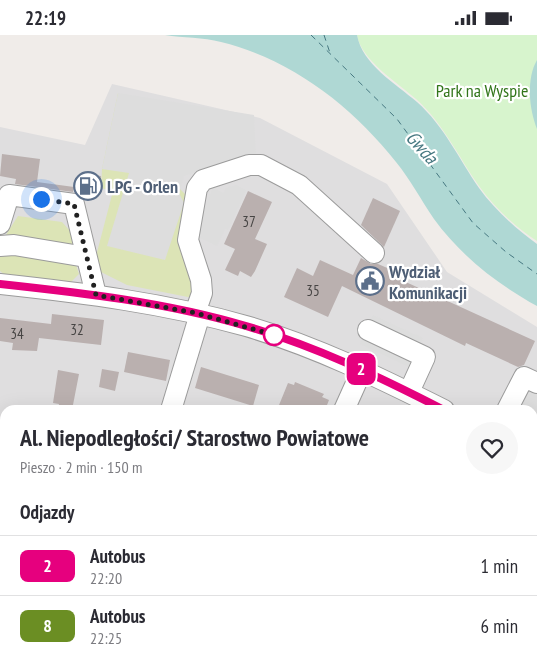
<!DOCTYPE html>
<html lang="pl">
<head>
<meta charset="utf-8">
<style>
  :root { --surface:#fff; --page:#f7f7f7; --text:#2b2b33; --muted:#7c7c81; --line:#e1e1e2 }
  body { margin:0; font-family:"PT Sans Narrow",sans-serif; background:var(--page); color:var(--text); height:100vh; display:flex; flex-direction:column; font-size:19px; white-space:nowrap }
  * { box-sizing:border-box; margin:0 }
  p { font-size:16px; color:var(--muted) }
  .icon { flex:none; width:28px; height:28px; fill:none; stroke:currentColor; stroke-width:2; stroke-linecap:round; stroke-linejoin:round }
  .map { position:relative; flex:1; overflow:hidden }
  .details { position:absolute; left:0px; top:370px; width:538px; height:261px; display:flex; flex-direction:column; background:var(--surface); border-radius:15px 15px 0 0; box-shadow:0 5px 20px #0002 }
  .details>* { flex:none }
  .badge { padding:0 10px; border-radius:8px; font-size:18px; line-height:32px }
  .you { position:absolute; width:25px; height:25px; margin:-12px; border:4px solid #fff; border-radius:50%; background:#1a73e8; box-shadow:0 0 0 8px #1a73e833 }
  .map>.badge { position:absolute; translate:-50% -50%; box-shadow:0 0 0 2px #fff }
  h2 { padding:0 20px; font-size:19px; line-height:45px }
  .round { display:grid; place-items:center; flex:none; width:52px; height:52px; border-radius:26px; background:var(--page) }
  .head { display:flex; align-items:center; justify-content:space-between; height:85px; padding:0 20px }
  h1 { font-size:24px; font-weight:700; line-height:38px }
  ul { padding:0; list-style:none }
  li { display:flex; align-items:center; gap:15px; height:60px; padding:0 20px; border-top:1px solid var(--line) }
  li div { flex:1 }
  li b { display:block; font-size:19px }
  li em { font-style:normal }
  li .badge { min-width:55px; font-weight:700; text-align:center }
  .status { display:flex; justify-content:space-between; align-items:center; height:35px; padding:0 25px; background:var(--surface); direction:ltr }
  .status svg { height:14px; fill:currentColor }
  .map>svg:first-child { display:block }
  .residential { fill:#dfdedf; fill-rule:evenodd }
  .education { fill:#fcf5e7 }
  .grass { fill:#dce4b6 }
  .park { fill:#d7f4cd }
  .parking { fill:#ddd }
  .water { fill:#afd8d4 }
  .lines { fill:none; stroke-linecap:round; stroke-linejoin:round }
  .ferry { stroke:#467881; stroke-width:1; stroke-dasharray:6 5; stroke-linecap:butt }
  .building { fill:#bab0af }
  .minor-casing { stroke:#9b9b9b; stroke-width:22 }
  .minor { stroke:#fff; stroke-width:20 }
  .line-casing { stroke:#fff; stroke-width:11 }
  .line { stroke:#e6007e; stroke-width:8 }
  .walk { stroke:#212121; stroke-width:5; stroke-dasharray:0 9 }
  .stop-dot { fill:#fff; stroke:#e6007e; stroke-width:2.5 }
  .labels { text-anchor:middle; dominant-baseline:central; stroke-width:4.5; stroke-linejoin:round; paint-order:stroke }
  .number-label { font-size:15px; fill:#474544 }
  .park-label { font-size:18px; fill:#31751a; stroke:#fff }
  .service-label { font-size:18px; font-weight:bold; fill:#4e5e75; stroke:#fff; text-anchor:start }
  .water-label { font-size:19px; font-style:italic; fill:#467881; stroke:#fff }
</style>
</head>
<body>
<div class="status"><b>22:19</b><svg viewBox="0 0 49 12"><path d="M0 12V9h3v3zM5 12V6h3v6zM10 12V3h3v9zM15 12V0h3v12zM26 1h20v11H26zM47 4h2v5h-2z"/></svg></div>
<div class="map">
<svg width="537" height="631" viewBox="0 0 537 631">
  <rect width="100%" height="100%" fill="#f0ece9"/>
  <path class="residential" d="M112,49l148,34 127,66 60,88 90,55v339h-537v-539l85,18zM5,375h527v251h-527z"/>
  <g class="education">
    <polygon points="532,439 537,442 537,618 533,618"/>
    <rect x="139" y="626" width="121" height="5"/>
  </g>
  <g class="grass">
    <polygon points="118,58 176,167 180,154 187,161 193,236 193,263 127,250 99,236 95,225 113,156 101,153 102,134"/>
    <polygon points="18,181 62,187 70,196 73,211 4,203"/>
    <polygon points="4,218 76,230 79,239 71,247 5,240 0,236 0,221"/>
  </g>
  <path class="park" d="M357,0h180v206c-22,-14 -43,-34 -58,-55 -21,-30 -36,-63 -63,-87 -18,-16 -55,-39 -59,-64z"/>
  <g class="parking">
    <polygon points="118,58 254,80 256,123 234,126 184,141 179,158 184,168 165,225 107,211 129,138 102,134"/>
    <polygon points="236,150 246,155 228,195 225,194 217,211 198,202 202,178 213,153 224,158 226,153"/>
    <polygon points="373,280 423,303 409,332 360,309"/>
    <polygon points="537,333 537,390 533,388 532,375 516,375"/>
  </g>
  <g class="water">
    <path d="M165,0h192c5,29 39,49 60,67 27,24 42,57 62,86 15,21 37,41 58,56v62c-40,-22 -76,-50 -103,-87 -13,-19 -24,-40 -38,-57 -44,-56 -105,-103 -175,-120 -18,-5 -38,-4 -56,-7z"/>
    <path d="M537,25v69c-8,-20 -11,-50 0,-69z"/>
  </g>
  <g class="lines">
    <g class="ferry">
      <polyline points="311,0 397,84 473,188 506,217 537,239"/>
      <polyline points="324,0 330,18"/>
    </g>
  </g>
  <g class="building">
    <polygon points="2,119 40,124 37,147 74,152 73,157 15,149 16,144 0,141"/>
    <polygon points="81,138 101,141 99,156 79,153"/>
    <polygon points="248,156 272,167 255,204 267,209 255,236 251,242 240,236 238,241 225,235 235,214 224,209"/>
    <polygon points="373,163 400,176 384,212 361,190"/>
    <polygon points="361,223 371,229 378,229 399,238 397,243 535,306 524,330 518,332 466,308 465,311 342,251 328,282 284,262 297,233 313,241 320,225 353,240"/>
    <polygon points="52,279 104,285 101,310 39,303 37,316 12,315 13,308 0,306 0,283 51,289"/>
    <polygon points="128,317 170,325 166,346 124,337"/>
    <polygon points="201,332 259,350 253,371 195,353"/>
    <polygon points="102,334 119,337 115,356 99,352"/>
    <polygon points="58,335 79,339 72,375 58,375 59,369 53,368"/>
    <polygon points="295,347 324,359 322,362 329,365 325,375 277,375 288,348 294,350"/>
  </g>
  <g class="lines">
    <defs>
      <g id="minor">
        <polyline points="0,189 9,160 74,169 96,260"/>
        <polyline points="0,211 14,210 86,222"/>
        <path d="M0,249c83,9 165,19 246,42 69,20 134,52 198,84"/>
        <polyline points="195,278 202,258 201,245 188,205 197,153 203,145 249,130 261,130 299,150 374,218"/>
        <polyline points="368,295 425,322 409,357"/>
        <polyline points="171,375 200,279"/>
        <polyline points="344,375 362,335"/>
        <polyline points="507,375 524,342 537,348"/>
        <polyline points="532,421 537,423"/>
        <polyline points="2,513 5,513"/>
        <polyline points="125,631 125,626"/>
      </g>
    </defs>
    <use href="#minor" class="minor-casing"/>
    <use href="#minor" class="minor"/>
  </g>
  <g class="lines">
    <defs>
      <path id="line" d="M0,249c83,9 165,18 246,42 69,20 134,51 198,84"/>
    </defs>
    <use href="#line" class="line-casing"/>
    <use href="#line" class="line"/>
    <polyline class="walk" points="41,164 74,169 96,260 196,278 274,300"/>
  </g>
  <defs>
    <symbol id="fuel-ring" viewBox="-11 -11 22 22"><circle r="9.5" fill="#fff" stroke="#5c6f8a" stroke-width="1.5"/><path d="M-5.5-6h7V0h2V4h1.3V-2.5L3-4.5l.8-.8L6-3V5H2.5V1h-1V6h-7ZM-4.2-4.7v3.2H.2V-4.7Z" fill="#5c6f8a"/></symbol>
    <symbol id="civic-ring" viewBox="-11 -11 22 22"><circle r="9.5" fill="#fff" stroke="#5c6f8a" stroke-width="1.5"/><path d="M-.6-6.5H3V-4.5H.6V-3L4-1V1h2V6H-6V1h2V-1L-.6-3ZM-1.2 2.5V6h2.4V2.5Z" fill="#5c6f8a"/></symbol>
  </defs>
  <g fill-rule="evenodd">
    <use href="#fuel-ring" x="72" y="135" width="32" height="32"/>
    <use href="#civic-ring" x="354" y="230" width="32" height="32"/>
  </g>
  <circle class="stop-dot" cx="274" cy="300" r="10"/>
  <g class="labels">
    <g class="number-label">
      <text x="249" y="186">37</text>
      <text x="313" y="255">35</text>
      <text x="77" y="294">32</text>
      <text x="17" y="298">34</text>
    </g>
    <g class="park-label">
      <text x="482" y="55">Park na Wyspie</text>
    </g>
    <g class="service-label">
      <text x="107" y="151">LPG - Orlen</text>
      <text x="389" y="236">Wydział<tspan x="389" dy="21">Komunikacji</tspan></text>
    </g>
    <g class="water-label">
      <text transform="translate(422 112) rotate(48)">Gwda</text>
    </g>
  </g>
</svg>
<div class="you" style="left:41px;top:164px"></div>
<b class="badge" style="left:361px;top:334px;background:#e6007e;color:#fff">2</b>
<section class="details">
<div class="head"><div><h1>Al. Niepodległości/ Starostwo Powiatowe</h1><p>Pieszo · 2 min · 150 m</p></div><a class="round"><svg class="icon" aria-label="heart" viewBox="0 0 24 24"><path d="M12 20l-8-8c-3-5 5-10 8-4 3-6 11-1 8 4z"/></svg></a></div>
<h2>Odjazdy</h2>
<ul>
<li><span class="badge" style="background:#e6007e;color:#fff">2</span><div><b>Autobus</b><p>22:20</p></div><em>1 min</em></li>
<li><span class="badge" style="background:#6b8e23;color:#fff">8</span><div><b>Autobus</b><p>22:25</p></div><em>6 min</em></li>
</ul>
</section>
</div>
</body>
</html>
